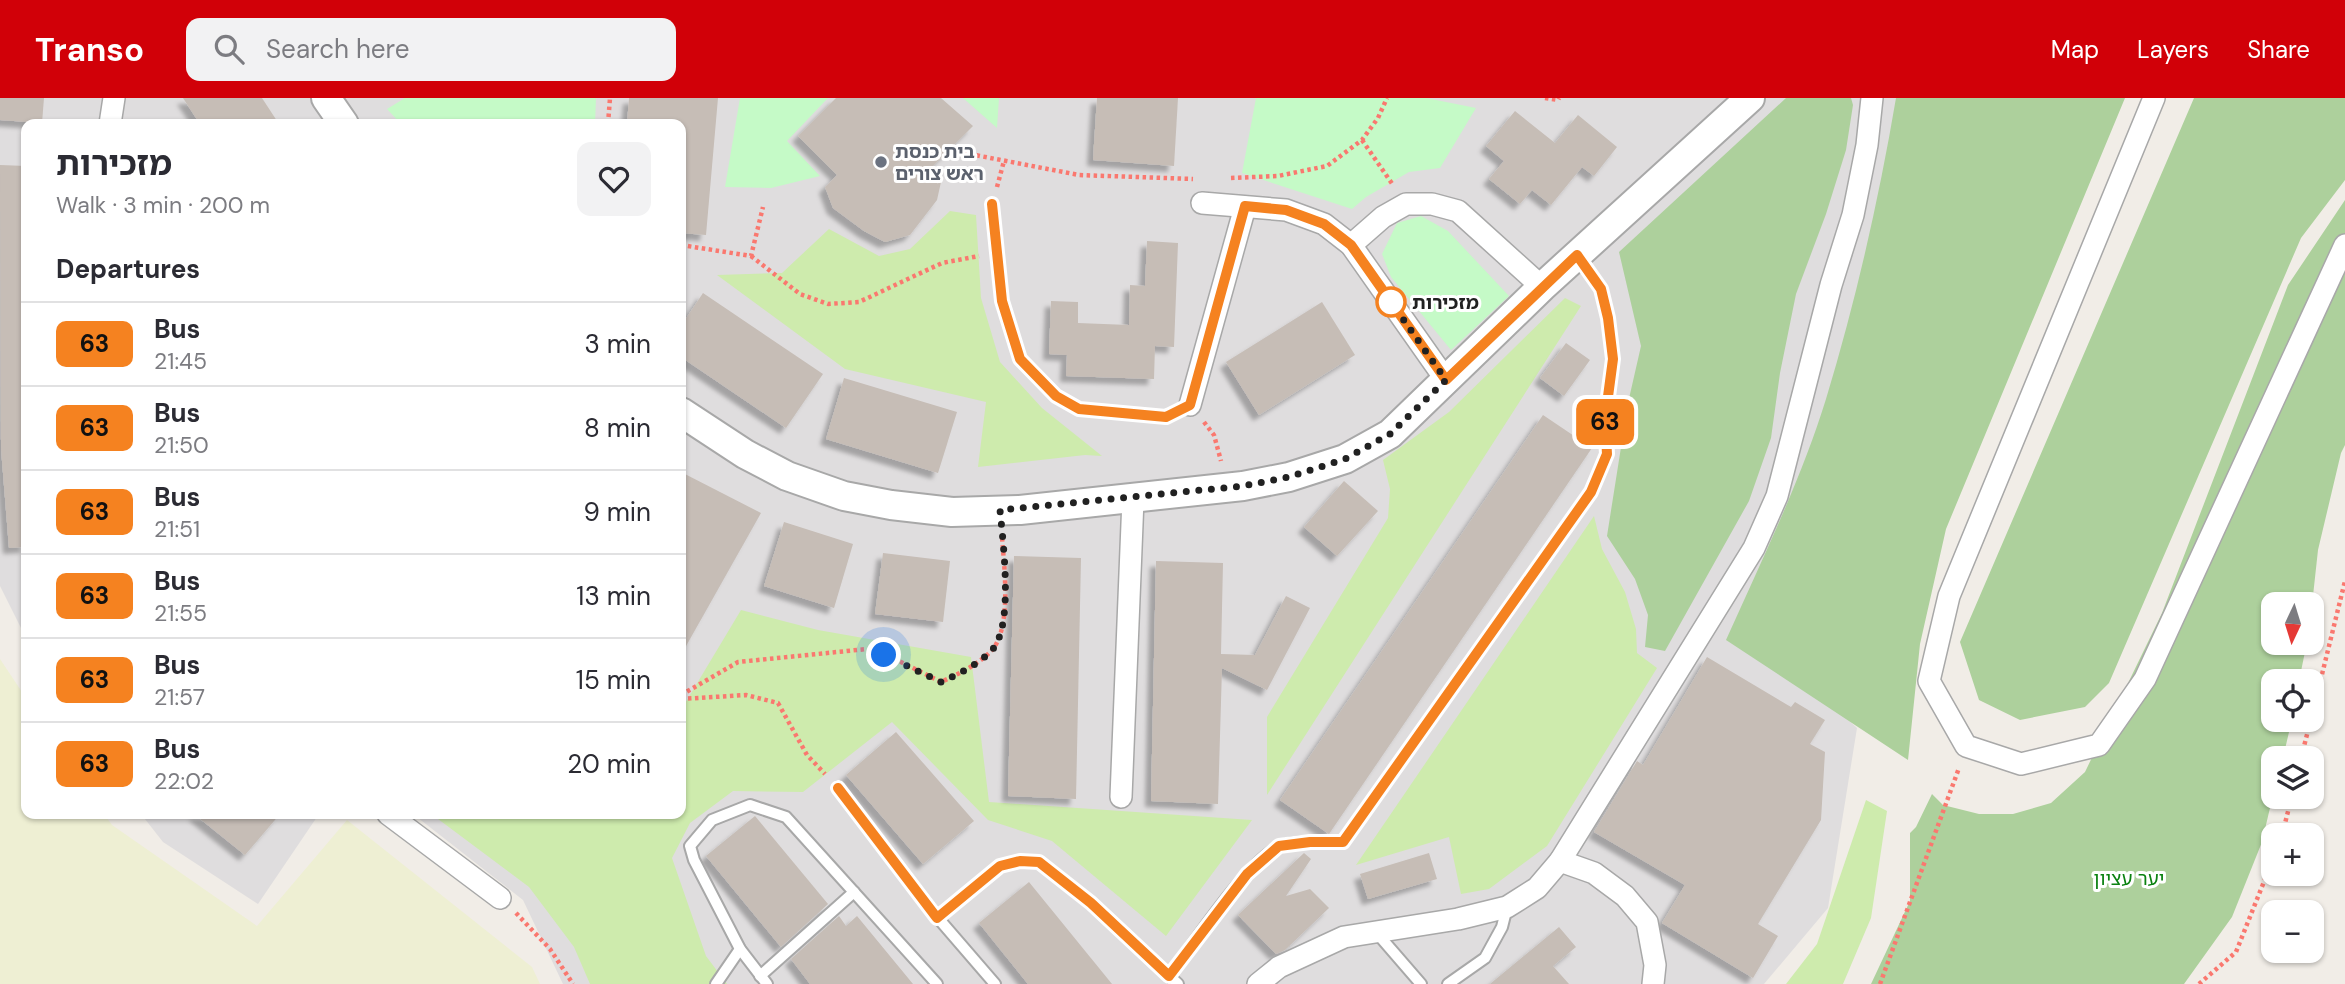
<!DOCTYPE html>
<html lang="en">
<head>
<meta charset="utf-8">
<style>
  :root { --surface:#fff; --page:#f2f2f3; --text:#2b2b33; --muted:#7c7c81; --line:#e1e1e2; --accent:#d10008 }
  body { margin:0; font-family:"DM Sans","Noto Sans Hebrew",sans-serif; background:var(--page); color:var(--text); height:100vh; display:flex; flex-direction:column; font-size:26px; white-space:nowrap }
  * { box-sizing:border-box; margin:0 }
  p { font-size:23px; color:var(--muted) }
  .icon { flex:none; width:38px; height:38px; fill:none; stroke:currentColor; stroke-width:2; stroke-linecap:round; stroke-linejoin:round }
  .map { position:relative; flex:1; overflow:hidden }
  .sheet { position:absolute; left:21px; top:21px; width:665px; height:700px; display:flex; flex-direction:column; background:var(--surface); border-radius:14px; box-shadow:0 2px 5px #0004 }
  .sheet>* { flex:none }
  .badge { padding:0 14px; border-radius:10px; font-size:24px; line-height:46px }
  .needle { width:46px; rotate:184deg }
  .tools { position:absolute; left:2261px; top:494px; display:grid; gap:14px }
  .tools a { display:grid; place-items:center; width:63px; height:63px; border-radius:14px; background:var(--surface); box-shadow:0 2px 5px #0004; font-size:35px }
  .you { position:absolute; width:35px; height:35px; margin:-18px; border:5px solid #fff; border-radius:50%; background:#1a73e8; box-shadow:0 0 0 10px #1a73e833 }
  .map>.badge { position:absolute; translate:-50% -50%; box-shadow:0 0 0 4px #fff }
  h2 { padding:0 35px; font-size:26px; line-height:63px }
  .round { display:grid; place-items:center; flex:none; width:74px; height:74px; border-radius:14px; background:var(--page) }
  .overview { display:flex; align-items:center; justify-content:space-between; height:119px; padding:0 35px }
  h1 { font-size:33px; font-weight:700; line-height:52px }
  ul { padding:0; list-style:none }
  li { display:flex; align-items:center; gap:21px; height:84px; padding:0 35px; border-top:2px solid var(--line) }
  li div { flex:1 }
  li b { display:block; font-size:26px }
  li em { font-style:normal }
  li .badge { min-width:77px; font-weight:700; text-align:center }
  header { display:flex; align-items:center; gap:42px; box-sizing:border-box; height:98px; padding:0 35px; background:var(--accent); color:#fff }
  header strong { font-size:33px }
  nav { display:flex; gap:38px; margin-inline-start:auto; font-size:24px }
  .search { width:490px; height:63px; background:var(--page); display:flex; align-items:center; gap:18px; box-sizing:border-box; padding:0 24px; border-radius:14px; color:var(--muted); font-size:26px }
  .map>svg:first-child { display:block }
  .residential { fill:#dfddde }
  .farmland { fill:#eeefd3 }
  .grass { fill:#ceebad }
  .forest { fill:#add09c }
  .park { fill:#c5fac7 }
  .building { fill:#c6bdb6; filter:url(#shadow) }
  .lines { fill:none; stroke-linecap:round; stroke-linejoin:round }
  .service-casing { stroke:#a8a8a8; stroke-width:14 }
  .minor-casing { stroke:#a8a8a8; stroke-width:24 }
  .tertiary-casing { stroke:#a8a8a8; stroke-width:32 }
  .path { stroke:#fa786f; stroke-width:4.5; stroke-dasharray:3.5 3.5; stroke-linecap:butt }
  .service { stroke:#fff; stroke-width:10 }
  .minor { stroke:#fff; stroke-width:21 }
  .tertiary { stroke:#fff; stroke-width:28 }
  .line-casing { stroke:#fff; stroke-width:16 }
  .line { stroke:#f58220; stroke-width:10 }
  .walk { stroke:#212121; stroke-width:7; stroke-dasharray:0 12.6 }
  .worship-dot { fill:#6b7280; stroke:#fff; stroke-width:2.5 }
  .stop-dot { fill:#fff; stroke:#f58220; stroke-width:3.5 }
  .labels { text-anchor:middle; dominant-baseline:central; stroke-width:6; stroke-linejoin:round; paint-order:stroke }
  .worship-label { font-size:19px; font-weight:bold; fill:#5b616d; stroke:#fff; text-anchor:start }
  .stop-label { font-size:19px; font-weight:bold; fill:#212121; stroke:#fff; text-anchor:start }
  .park-label { font-size:19px; fill:#0b8211; stroke:#fff }
</style>
</head>
<body>
<header>
<strong>Transo</strong>
<div class="search"><svg class="icon" aria-label="search" viewBox="0 0 24 24"><circle cx="10" cy="10" r="6"/><path d="M15 15l6 6"/></svg>Search here</div>
<nav><a>Map</a><a>Layers</a><a>Share</a></nav>
</header>
<div class="map">
<svg width="2345" height="886" viewBox="0 0 2345 886">
  <defs>
    <filter id="shadow"><feDropShadow dx="-6" dy="6" stdDeviation="2" flood-color="#0004"/></filter>
  </defs>
  <rect width="100%" height="100%" fill="#f1ede7"/>
  <g class="residential">
    <polygon points="0,0 1969,0 1758,539 1857,630 1828,810 1764,886 563,886 523,802 413,716 681,716 681,26 26,26 26,540 0,488"/>
    <polygon points="141,716 319,716 258,806 163,744"/>
  </g>
  <polygon class="farmland" points="0,561 26,600 26,716 104,716 112,727 257,828 347,722 532,869 540,886 0,886"/>
  <g class="grass">
    <polygon points="950,113 976,117 981,200 1000,264 1042,310 1102,358 1085,357 978,369 986,304 845,271 717,177 782,175 829,131 879,158 910,151"/>
    <polygon points="1565,200 1581,208 1267,697 1267,619 1388,420 1390,391 1383,362 1449,314"/>
    <polygon points="1594,418 1602,451 1625,494 1636,531 1637,555 1657,570 1547,748 1489,791 1461,796 1449,739 1356,767"/>
    <polygon points="741,512 818,532 971,559 989,704 1252,722 1166,838 1052,743 988,722 892,624 803,694 733,693 690,725 672,760 706,858 727,886 590,886 574,849 529,789 434,718 435,716 681,716 681,612"/>
    <polygon points="1866,702 1887,713 1871,820 1843,886 1786,886 1817,846"/>
  </g>
  <g class="forest">
    <polygon points="1786,0 1851,0 1853,7 1846,52 1826,116 1796,196 1780,275 1771,340 1749,403 1665,553 1645,549 1648,517 1635,481 1607,438 1628,305 1641,248 1619,154"/>
    <path d="M1896,0h229l-179,431 -26,115 -12,116 -182,-120c35,-78 75,-160 100,-241 30,-99 53,-200 70,-301z"/>
    <polygon points="2194,0 2345,0 2345,82 2301,140 2109,585 2085,609 2020,622 1979,602 1960,544"/>
    <polygon points="2345,102 2345,347 2341,355 2318,452 2312,507 2273,506 2273,544 2307,544 2299,583 2273,583 2273,621 2292,621 2283,660 2273,660 2273,697 2262,744 2232,819 2184,886 1871,886 1910,803 1910,735 1916,729 1932,696 1943,707 1979,716 2013,716 2051,705 2085,674 2162,515 2288,187"/>
  </g>
  <g class="park">
    <polygon points="405,0 596,0 595,26 401,26 387,11"/>
    <polygon points="740,0 828,0 787,43 820,78 771,90 725,89"/>
    <polygon points="963,0 999,0 997,30"/>
    <polygon points="1256,0 1426,0 1476,10 1440,70 1409,74 1366,99 1352,111 1242,75"/>
    <polygon points="1421,118 1448,133 1509,198 1451,252 1391,179 1382,156 1397,125"/>
  </g>
  <g class="building">
    <polygon points="0,0 44,0 42,25 0,22"/>
    <polygon points="183,0 262,0 279,26 200,26"/>
    <polygon points="629,0 718,0 706,137 681,135 681,26 627,26"/>
    <polygon points="836,0 941,0 973,28 926,75 941,84 937,102 910,137 885,144 864,133 833,110 825,89 837,77 798,38"/>
    <polygon points="1097,0 1178,0 1174,68 1093,62"/>
    <polygon points="1515,13 1555,45 1578,17 1617,49 1594,78 1582,69 1551,107 1532,92 1520,106 1489,81 1504,63 1486,48"/>
    <polygon points="0,67 26,68 26,449 9,450 1,350"/>
    <polygon points="1147,143 1178,145 1174,249 1155,248 1154,281 1066,278 1067,257 1049,256 1051,203 1078,204 1078,225 1129,227 1130,187 1145,188"/>
    <polygon points="703,195 823,276 786,330 681,259 681,228"/>
    <polygon points="1322,204 1355,257 1259,317 1226,264"/>
    <polygon points="1566,245 1590,262 1564,298 1540,280"/>
    <polygon points="844,280 957,314 938,375 826,341"/>
    <polygon points="1543,317 1592,350 1329,736 1280,702"/>
    <polygon points="681,374 761,415 681,557"/>
    <polygon points="1344,383 1378,413 1337,458 1304,429"/>
    <polygon points="784,424 853,446 834,510 764,488"/>
    <polygon points="883,455 950,463 943,524 875,516"/>
    <polygon points="1014,458 1081,460 1076,701 1008,698"/>
    <polygon points="1156,463 1223,465 1221,556 1255,557 1286,498 1310,510 1267,592 1222,570 1218,706 1151,703"/>
    <polygon points="1707,559 1791,609 1795,604 1825,622 1810,646 1825,654 1821,722 1758,826 1778,838 1753,880 1662,825 1685,787 1594,734 1637,663 1643,667"/>
    <polygon points="896,634 974,723 923,766 846,677"/>
    <polygon points="194,716 280,716 245,757"/>
    <polygon points="755,718 828,806 781,849 706,758"/>
    <polygon points="1304,755 1311,761 1286,798 1310,791 1329,810 1285,852 1276,856 1238,817"/>
    <polygon points="1429,755 1437,781 1368,801 1360,776"/>
    <polygon points="1029,784 1112,886 1028,886 979,825"/>
    <polygon points="839,818 846,828 857,818 913,886 810,886 791,861"/>
    <polygon points="1559,829 1576,849 1553,868 1569,886 1490,886"/>
  </g>
  <g class="lines">
    <defs>
      <g id="service">
        <polyline points="992,106 1002,203 1020,261 1056,298 1079,311 1166,319 1190,307"/>
        <polyline points="838,689 938,820 995,886"/>
        <polyline points="938,820 1000,768 1020,763 1039,764 1091,805 1178,886"/>
        <polyline points="1376,834 1421,886"/>
        <polyline points="760,878 854,794"/>
        <path d="M1169,878c26,-34 75,-110 109,-129 14,-7 48,-5 65,-5l248,-350 16,-38 -2,-35 8,-60 -5,-41 -7,-29 -22,-32"/>
        <polyline points="716,886 740,851"/>
        <polyline points="767,886 740,851 694,762 690,748 712,722 750,707 786,719 937,886"/>
        <polyline points="1448,886 1485,860 1502,829 1507,809"/>
      </g>
      <g id="minor">
        <polyline points="2154,0 1949,498 1929,583 1966,648 2021,666 2099,647 2145,581 2345,147"/>
        <polyline points="110,26 114,0"/>
        <polyline points="1202,105 1286,112 1324,126 1351,147 1446,282"/>
        <polyline points="1351,147 1383,119 1406,106 1432,106 1458,113 1542,189"/>
        <polyline points="1190,307 1245,109"/>
        <polyline points="1121,699 1133,401"/>
        <polyline points="388,716 500,800"/>
        <polyline points="1560,763 1594,775 1625,798 1647,824 1655,867 1653,886"/>
        <polyline points="1258,886 1279,869 1344,839 1458,821 1507,809 1537,790 1560,763 1754,450 1777,398 1831,187 1853,117 1867,47 1872,0"/>
      </g>
      <g id="tertiary">
        <polyline points="326,0 344,26"/>
        <polyline points="681,314 745,356 787,378 844,398 891,407 952,414 1020,412 1243,388 1289,379 1345,361 1390,336 1542,189 1750,0"/>
      </g>
    </defs>
    <use href="#service" class="service-casing"/>
    <use href="#minor" class="minor-casing"/>
    <use href="#tertiary" class="tertiary-casing"/>
    <g class="path">
      <polyline points="1545,0 1558,2 1559,0"/>
      <polyline points="608,26 610,0"/>
      <polyline points="1362,42 1393,87"/>
      <polyline points="949,52 1079,77 1193,81"/>
      <polyline points="1231,80 1278,78 1327,68 1362,42 1378,20 1387,0"/>
      <polyline points="997,89 1004,63"/>
      <polyline points="681,147 751,158 763,109"/>
      <polyline points="751,158 800,196 828,206 859,204 942,165 979,158"/>
      <polyline points="1204,324 1214,337 1221,363"/>
      <path d="M681,597l57,-33 129,-13 34,13 40,20c17,-8 37,-17 51,-32 20,-23 12,-84 10,-113"/>
      <polyline points="681,601 746,597 778,605 807,657 825,676"/>
      <polyline points="2312,617 2345,483"/>
      <polyline points="2301,660 2311,621"/>
      <polyline points="2282,737 2292,698"/>
      <polyline points="516,815 550,851 573,886"/>
      <polyline points="1880,886 1959,670"/>
      <polyline points="2199,886 2236,854 2273,761"/>
    </g>
    <use href="#service" class="service"/>
    <use href="#minor" class="minor"/>
    <use href="#tertiary" class="tertiary"/>
  </g>
  <g class="lines">
    <defs>
      <polyline id="line" points="838,690 937,820 1000,768 1020,763 1039,764 1091,805 1169,878 1247,776 1279,748 1310,744 1343,744 1591,394 1607,356 1605,321 1613,261 1608,220 1601,191 1577,157 1446,282 1351,147 1324,126 1286,112 1245,108 1190,307 1166,319 1079,311 1056,298 1020,261 1002,203 992,106"/>
    </defs>
    <use href="#line" class="line-casing"/>
    <use href="#line" class="line"/>
    <path class="walk" d="M884,557l57,27c17,-8 37,-17 51,-32 22,-24 11,-107 8,-140l243,-24 46,-9 56,-18 45,-25 56,-54 -55,-78"/>
  </g>
  <circle class="worship-dot" cx="881" cy="64" r="7"/>
  <circle class="stop-dot" cx="1391" cy="204" r="14"/>
  <g class="labels">
    <g class="worship-label">
      <text x="895" y="53">בית כנסת<tspan x="895" dy="22">ראש צורים</tspan></text>
    </g>
    <g class="stop-label">
      <text x="1412" y="204">מזכירות</text>
    </g>
    <g class="park-label">
      <text x="2129" y="780">יער עציון</text>
    </g>
  </g>
</svg>
<div class="tools">
<a><svg class="needle" viewBox="-14 -14 28 28"><path d="M0-13l5 13h-10z" fill="#e53935"/><path d="M0 13l5-13h-10z" fill="#7c7c81"/></svg></a>
<a><svg class="icon" aria-label="locate" viewBox="0 0 24 24"><circle cx="12" cy="12" r="6"/><path d="M12 2v4M12 18v4M2 12h4M18 12h4"/></svg></a>
<a><svg class="icon" aria-label="layers" viewBox="0 0 24 24"><path d="M12 4l9 5-9 5-9-5zM3 14l9 5 9-5"/></svg></a>
<a>+</a>
<a>−</a>
</div>
<div class="you" style="left:884px;top:557px"></div>
<b class="badge" style="left:1605px;top:324px;background:#f58220;color:#111">63</b>
<section class="sheet">
<div class="overview"><div><h1>מזכירות</h1><p>Walk · 3 min · 200 m</p></div><a class="round"><svg class="icon" aria-label="heart" viewBox="0 0 24 24"><path d="M12 20l-8-8c-3-5 5-10 8-4 3-6 11-1 8 4z"/></svg></a></div>
<h2>Departures</h2>
<ul>
<li><span class="badge" style="background:#f58220;color:#111">63</span><div><b>Bus</b><p>21:45</p></div><em>3 min</em></li>
<li><span class="badge" style="background:#f58220;color:#111">63</span><div><b>Bus</b><p>21:50</p></div><em>8 min</em></li>
<li><span class="badge" style="background:#f58220;color:#111">63</span><div><b>Bus</b><p>21:51</p></div><em>9 min</em></li>
<li><span class="badge" style="background:#f58220;color:#111">63</span><div><b>Bus</b><p>21:55</p></div><em>13 min</em></li>
<li><span class="badge" style="background:#f58220;color:#111">63</span><div><b>Bus</b><p>21:57</p></div><em>15 min</em></li>
<li><span class="badge" style="background:#f58220;color:#111">63</span><div><b>Bus</b><p>22:02</p></div><em>20 min</em></li>
</ul>
</section>
</div>
</body>
</html>
